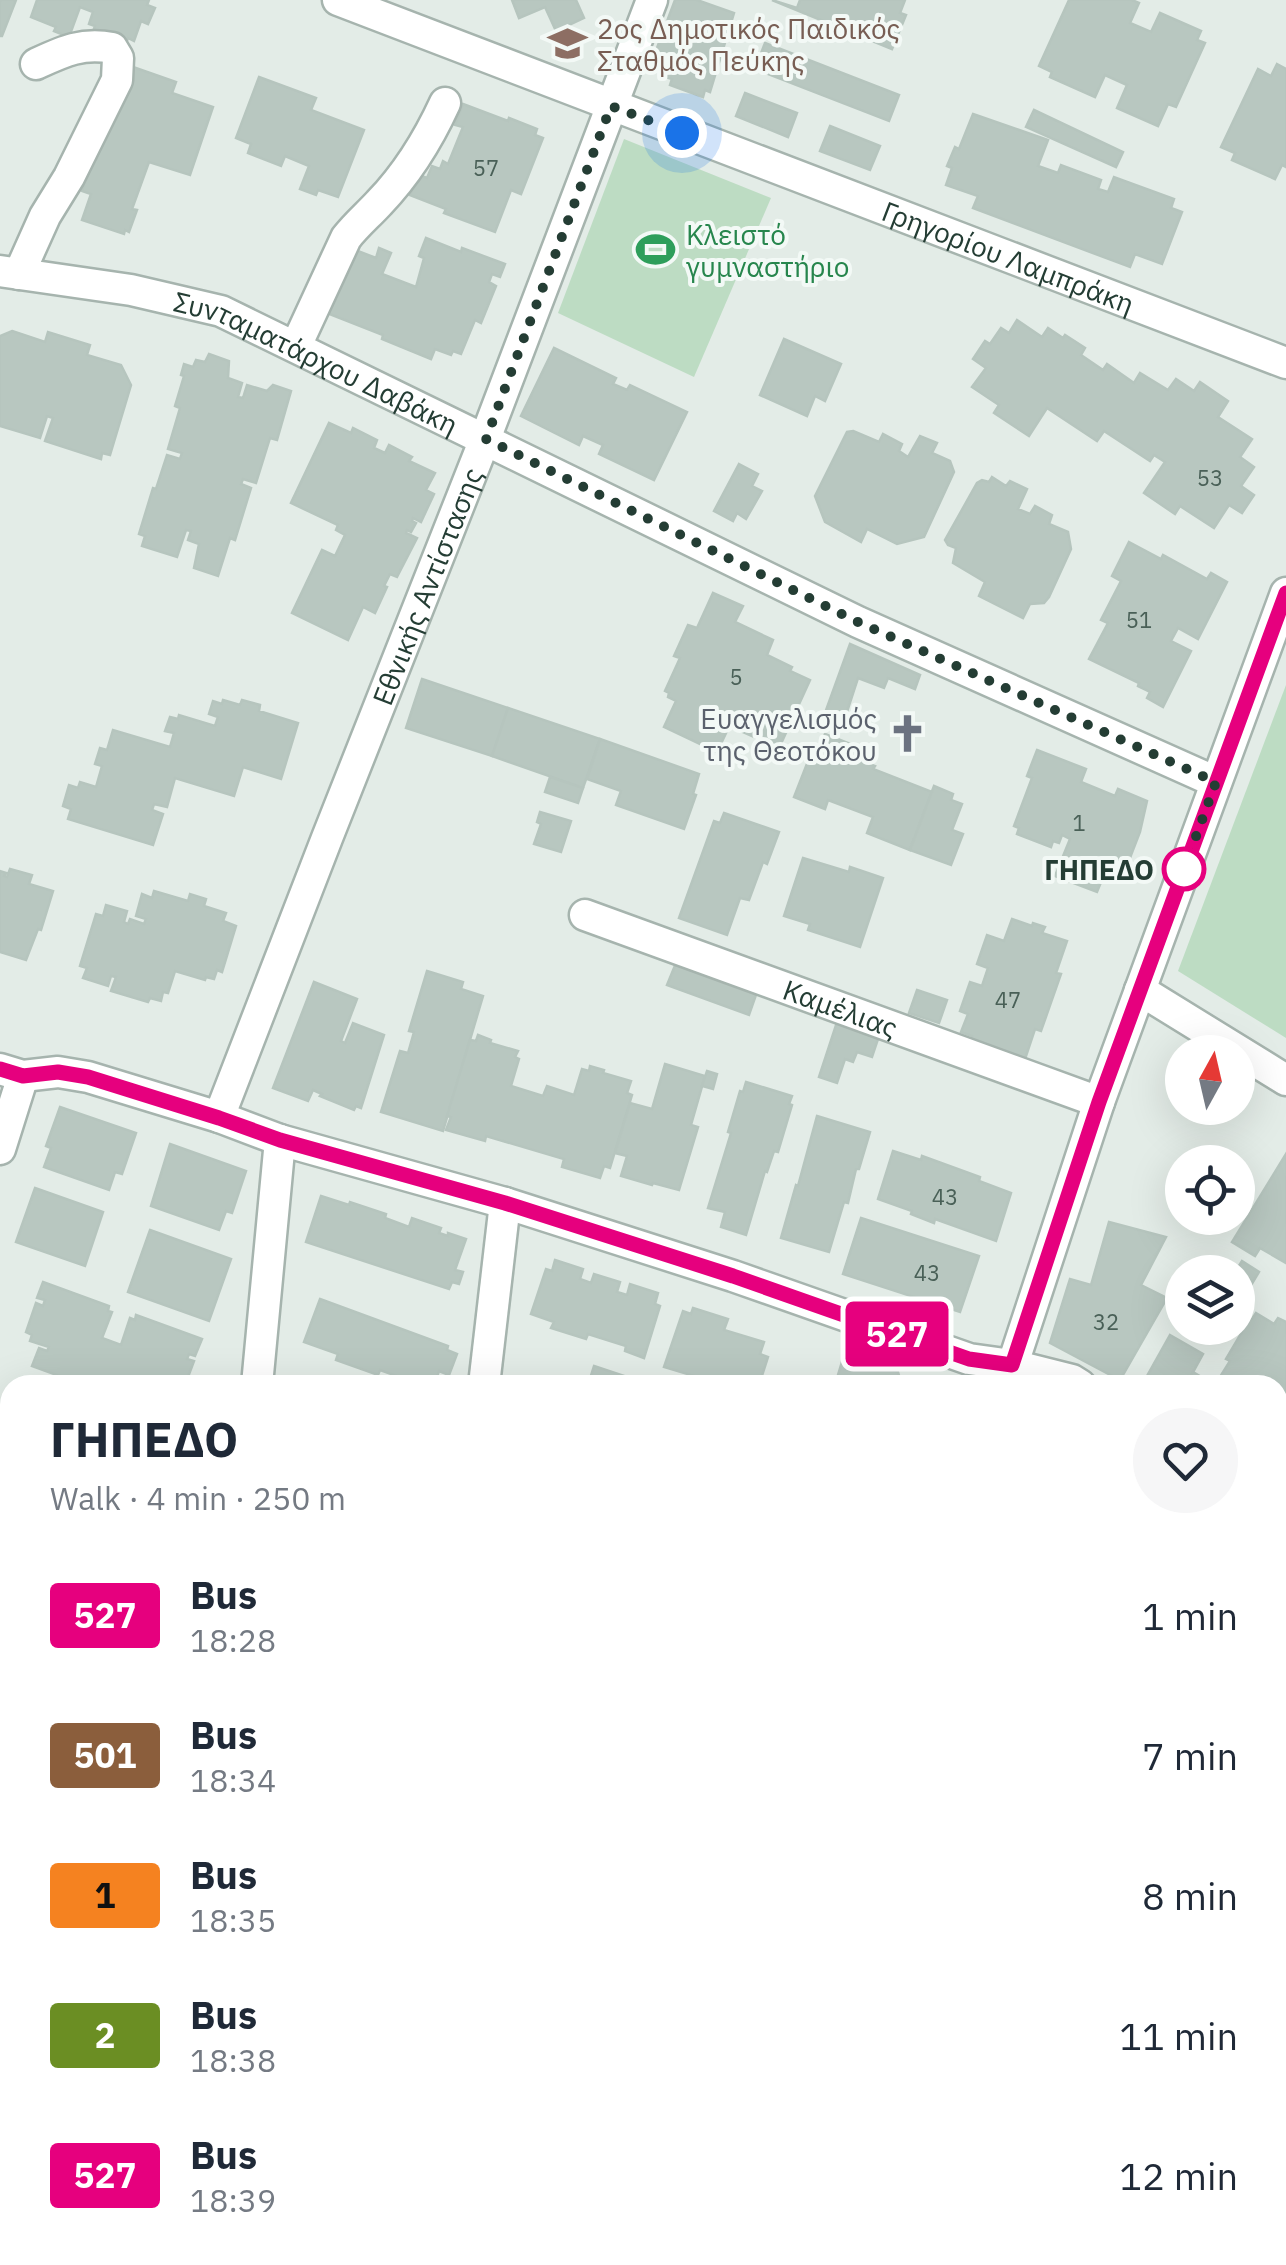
<!DOCTYPE html>
<html lang="en">
<head>
<meta charset="utf-8">
<style>
  :root { --surface:#fff; --page:#f6f6f7; --text:#1f2937; --muted:#747a83 }
  body { margin:0; font-family:"IBM Plex Sans",sans-serif; background:var(--page); color:var(--text); height:100vh; display:flex; flex-direction:column; font-size:38px; white-space:nowrap }
  * { box-sizing:border-box; margin:0 }
  p { font-size:32px; color:var(--muted) }
  .icon { flex:none; width:55px; height:55px; fill:none; stroke:currentColor; stroke-width:2; stroke-linecap:round; stroke-linejoin:round }
  .map { position:relative; flex:1; overflow:hidden }
  .drawer { position:absolute; left:0px; top:1375px; width:1288px; height:890px; display:flex; flex-direction:column; background:var(--surface); border-radius:30px 30px 0 0; box-shadow:0 10px 40px #0002 }
  .drawer>* { flex:none }
  .badge { padding:0 20px; border-radius:8px; font-size:35px; line-height:65px }
  .needle { width:65px; rotate:8deg }
  .buttons { position:absolute; left:1165px; top:1035px; display:grid; gap:20px }
  .buttons a { display:grid; place-items:center; width:90px; height:90px; border-radius:50%; background:var(--surface); box-shadow:0 10px 40px #0002; font-size:50px }
  .you { position:absolute; width:50px; height:50px; margin:-25px; border:8px solid #fff; border-radius:50%; background:#1a73e8; box-shadow:0 0 0 15px #1a73e833 }
  .map>.badge { position:absolute; translate:-50% -50%; box-shadow:0 0 0 5px #fff }
  .round { display:grid; place-items:center; flex:none; width:105px; height:105px; border-radius:52px; background:var(--page) }
  .head { display:flex; align-items:center; justify-content:space-between; height:170px; padding:0 50px }
  h1 { font-size:48px; font-weight:700; line-height:75px }
  ul { padding:0; list-style:none }
  li { display:flex; align-items:center; gap:30px; height:140px; padding:0 50px }
  li div { flex:1 }
  li b { display:block; font-size:38px }
  li em { font-style:normal }
  li .badge { min-width:110px; font-weight:700; text-align:center }
  .map>svg:first-child { display:block }
  .green { fill:#bddcc3 }
  .building { fill:#b8c7c0; stroke:#b6c5be; stroke-width:2.5 }
  .lines { fill:none; stroke-linecap:round; stroke-linejoin:round }
  .minor-casing { stroke:#a6b4ae; stroke-width:35 }
  .minor { stroke:#fff; stroke-width:30 }
  .line-casing { stroke:#fff; stroke-width:22 }
  .line { stroke:#e6007e; stroke-width:15 }
  .walk { stroke:#243d34; stroke-width:10; stroke-dasharray:0 18 }
  .stop-dot { fill:#fff; stroke:#e6007e; stroke-width:5 }
  .labels { text-anchor:middle; dominant-baseline:central; stroke-width:8; stroke-linejoin:round; paint-order:stroke }
  .number-label { font-size:22px; fill:#496057 }
  .education-label { font-size:28px; fill:#785e54; stroke:#f3f9f6; text-anchor:start }
  .leisure-label { font-size:28px; fill:#27864d; stroke:#f3f9f6; text-anchor:start }
  .street-label { font-size:28px; fill:#243d34; stroke:#f3f9f6 }
  .worship-label { font-size:28px; fill:#5b616d; stroke:#f3f9f6; text-anchor:end }
  .stop-label { font-size:28px; font-weight:bold; fill:#243d34; stroke:#f3f9f6; text-anchor:end }
</style>
</head>
<body>
<div class="map">
<svg width="1286" height="2265" viewBox="0 0 1286 2265">
  <rect width="100%" height="100%" fill="#e3ece7"/>
  <g class="green">
    <polygon points="624,139 771,198 694,377 558,313"/>
    <polygon points="1286,685 1286,1038 1178,971"/>
  </g>
  <g class="building">
    <polygon points="0,0 16,0 2,36 0,36"/>
    <polygon points="37,0 149,0 147,5 155,8 148,24 141,21 134,41 128,38 125,46 92,34 95,26 89,24 93,12 80,7 69,37 54,31 56,27 31,17"/>
    <polygon points="512,0 576,0 584,18 556,31 545,7 519,18"/>
    <polygon points="675,0 697,0 734,13 710,92 705,90 703,97 670,85 672,79 665,77 670,61 654,56"/>
    <polygon points="772,0 797,8 800,0 905,0 900,13 906,15 892,49"/>
    <polygon points="1069,0 1132,0 1139,3 1130,23 1151,32 1160,13 1201,31 1197,40 1205,43 1176,107 1168,104 1158,126 1117,108 1127,85 1105,75 1095,97 1050,77 1052,72 1039,66"/>
    <polygon points="765,43 899,95 889,121 755,69"/>
    <polygon points="1277,64 1286,69 1286,167 1282,165 1275,179 1232,160 1235,153 1221,147 1258,69 1271,76"/>
    <polygon points="133,67 176,82 172,93 213,107 190,175 149,162 132,209 137,210 129,232 125,230 124,234 82,220 91,194 82,191 93,159 96,159 104,136 121,105"/>
    <polygon points="259,77 316,98 311,110 364,130 338,197 318,190 316,195 300,189 309,166 285,156 281,166 248,153 251,144 236,138"/>
    <polygon points="745,93 797,113 788,137 736,116"/>
    <polygon points="463,104 508,121 509,118 537,129 535,135 543,138 521,194 511,190 495,232 444,213 446,209 410,195 413,189 406,186 411,172 427,178 432,166 440,169 443,161 448,164 463,127 455,125"/>
    <polygon points="1034,110 1123,152 1116,167 1026,127"/>
    <polygon points="973,114 1048,140 1038,166 1058,173 1061,165 1101,180 1098,189 1108,192 1114,177 1174,199 1171,208 1182,212 1162,264 1135,254 1130,267 973,208 978,196 946,185 952,168 947,166 955,147 959,149"/>
    <polygon points="830,126 880,146 870,170 820,151"/>
    <polygon points="426,238 461,252 462,248 505,264 500,277 492,274 489,282 496,286 481,323 475,320 461,354 453,351 451,355 435,349 431,359 382,339 383,335 327,313 353,249 376,258 379,248 391,253 382,274 416,287 424,258 419,256"/>
    <polygon points="1017,320 1042,337 1048,328 1063,338 1065,335 1085,348 1081,355 1103,370 1107,364 1134,383 1140,373 1168,390 1176,379 1194,391 1200,382 1228,401 1218,417 1252,439 1240,457 1254,467 1241,486 1254,495 1242,513 1229,505 1214,528 1180,506 1175,514 1144,493 1165,462 1154,455 1150,461 1104,431 1097,441 1047,408 1029,436 994,413 999,405 972,387 986,368 973,359 985,341 990,344 1001,328 1009,333"/>
    <polygon points="12,331 45,342 48,332 90,345 87,355 121,365 131,385 110,455 102,453 101,459 45,441 53,418 47,416 40,438 0,426 0,336"/>
    <polygon points="784,339 841,364 825,401 815,396 807,416 760,395"/>
    <polygon points="554,348 616,378 613,384 627,390 630,385 687,412 654,480 599,454 603,445 583,436 579,445 521,416"/>
    <polygon points="209,354 229,361 228,378 242,383 238,397 243,398 247,385 267,391 273,385 291,391 277,440 270,438 256,483 243,479 241,484 251,488 235,540 230,538 218,576 194,568 199,544 188,540 191,531 186,530 177,557 142,546 145,536 139,534 153,488 156,489 167,455 180,459 182,453 168,449 180,408 175,406 184,376 181,375 184,364 193,367 196,360 205,362"/>
    <polygon points="329,423 351,433 353,428 377,440 374,448 385,453 389,445 412,457 409,461 435,473 426,490 434,494 421,522 413,518 412,521 416,523 411,532 407,530 406,533 417,538 397,577 390,574 384,586 387,587 375,613 363,607 348,640 292,613 322,550 335,556 345,535 336,530 338,525 291,503"/>
    <polygon points="853,431 879,442 883,434 902,444 899,451 908,457 920,436 937,443 932,453 950,461 954,472 924,537 897,544 867,529 861,542 825,522 815,496 847,432"/>
    <polygon points="739,464 758,474 752,486 762,491 746,519 737,513 733,521 714,511"/>
    <polygon points="992,477 1006,486 1010,481 1027,489 1018,509 1030,514 1035,506 1052,515 1049,524 1068,532 1071,549 1049,597 1044,603 1030,604 1023,618 979,596 985,582 953,563 956,548 948,545 945,540 977,483 982,480 989,482"/>
    <polygon points="1129,542 1161,559 1163,555 1207,579 1211,573 1227,582 1198,639 1178,628 1171,641 1191,651 1163,707 1147,698 1150,692 1138,686 1139,683 1089,659 1108,623 1101,620 1121,581 1112,576"/>
    <polygon points="713,593 743,606 735,622 773,640 767,655 792,667 790,671 810,680 779,748 734,728 738,718 727,713 721,726 728,729 717,752 664,727 676,701 668,697 669,693 665,691 680,658 674,656 688,625 697,628"/>
    <polygon points="850,644 920,675 915,689 888,678 884,688 858,678 846,715 840,713 838,718 825,713"/>
    <polygon points="422,679 508,708 492,756 406,728"/>
    <polygon points="223,700 240,705 242,700 260,705 259,711 298,723 281,779 243,767 234,796 175,778 167,807 154,804 152,810 163,814 153,845 68,819 71,809 63,806 69,785 78,788 80,782 96,787 102,766 95,764 100,748 107,750 113,730 170,747 174,733 165,731 170,717 178,719 179,715 215,726 218,717 209,714 213,701 222,704"/>
    <polygon points="508,708 600,739 583,788 492,756"/>
    <polygon points="825,734 858,747 854,758 875,766 873,769 932,792 910,850 867,833 873,817 828,800 825,809 794,797 810,756 816,758"/>
    <polygon points="600,739 699,774 693,794 696,795 684,829 616,805 621,791 587,779"/>
    <polygon points="1037,750 1086,769 1081,782 1115,796 1118,789 1147,801 1140,832 1123,876 1106,870 1097,892 1055,876 1070,839 1062,835 1059,843 1053,841 1051,847 1017,834 1019,828 1014,826 1032,778 1027,776"/>
    <polygon points="550,777 583,788 578,803 545,792"/>
    <polygon points="934,786 953,794 951,800 962,804 952,830 963,834 951,865 910,850"/>
    <polygon points="540,812 571,821 561,852 534,844 541,824 537,822"/>
    <polygon points="724,813 779,832 767,864 763,862 749,900 740,898 727,935 679,918 714,821 720,823"/>
    <polygon points="803,858 849,872 850,867 883,878 860,947 808,930 810,924 784,916"/>
    <polygon points="10,869 32,875 29,884 53,891 41,930 38,929 26,960 0,952 0,871 6,873 4,876 7,877"/>
    <polygon points="154,891 188,901 190,894 206,899 204,906 226,913 223,921 236,926 222,972 217,970 214,979 206,977 205,980 175,971 168,993 163,992 161,1001 150,998 148,1002 111,991 116,977 111,976 108,986 83,978 87,968 80,966 96,914 103,916 106,905 127,911 124,922 128,924 130,919 144,924 146,919 136,916 142,894 152,898"/>
    <polygon points="1012,919 1032,926 1033,923 1045,927 1042,933 1067,941 1056,973 1061,974 1041,1031 1035,1029 1024,1062 970,1041 972,1036 961,1032 968,1014 960,1011 970,982 982,986 988,968 977,964 987,935 1004,941"/>
    <polygon points="676,963 757,992 749,1015 667,985"/>
    <polygon points="427,971 463,982 461,989 483,996 443,1131 381,1112 400,1051 408,1053 414,1032 409,1031"/>
    <polygon points="314,982 357,999 341,1041 345,1043 353,1023 384,1035 361,1108 356,1106 354,1110 320,1096 322,1094 313,1090 308,1101 273,1088"/>
    <polygon points="917,990 947,1000 939,1023 909,1013"/>
    <polygon points="837,1022 879,1036 872,1057 857,1052 853,1062 845,1059 837,1083 819,1077"/>
    <polygon points="478,1035 491,1040 490,1043 518,1051 515,1057 519,1059 511,1086 543,1096 547,1086 574,1095 582,1069 589,1071 590,1066 604,1070 603,1073 631,1081 627,1093 632,1095 610,1168 604,1166 600,1178 562,1167 564,1159 486,1136 485,1141 446,1130 451,1117 447,1116 470,1040 476,1041"/>
    <polygon points="665,1064 705,1076 691,1125 698,1127 679,1190 653,1183 652,1185 621,1176 627,1156 615,1153 630,1103 652,1109"/>
    <polygon points="707,1071 717,1074 713,1089 702,1086"/>
    <polygon points="746,1082 792,1096 789,1104 792,1105 778,1152 774,1151 767,1172 765,1171 746,1235 721,1227 725,1212 708,1208 731,1133 728,1132 740,1091 743,1092"/>
    <polygon points="60,1107 136,1133 122,1174 115,1172 109,1190 44,1167 51,1148 46,1146"/>
    <polygon points="817,1116 870,1132 859,1169 856,1169 848,1203 844,1202 829,1252 781,1238 796,1185 798,1186"/>
    <polygon points="170,1144 246,1171 232,1213 226,1211 219,1230 151,1206"/>
    <polygon points="893,1151 921,1160 922,1156 980,1177 979,1181 1011,1193 996,1241 935,1219 934,1223 911,1214 912,1211 878,1199"/>
    <polygon points="1286,1154 1286,1263 1260,1248 1255,1256 1232,1242"/>
    <polygon points="35,1188 103,1212 85,1266 16,1242"/>
    <polygon points="321,1196 349,1205 350,1202 386,1214 385,1218 409,1227 412,1218 441,1228 439,1233 448,1236 448,1233 466,1239 455,1270 463,1272 459,1284 452,1282 449,1289 306,1242"/>
    <polygon points="861,1218 979,1256 960,1312 843,1274"/>
    <polygon points="1109,1222 1166,1237 1141,1285 1167,1298 1120,1380 1050,1343 1070,1279 1091,1285"/>
    <polygon points="150,1230 231,1259 209,1321 128,1292"/>
    <polygon points="555,1260 583,1269 580,1279 591,1283 594,1274 620,1282 617,1292 627,1295 630,1284 658,1293 655,1304 660,1306 644,1358 625,1351 626,1346 588,1334 586,1339 551,1328 554,1322 531,1314 546,1269 552,1271"/>
    <polygon points="1242,1261 1259,1272 1238,1307 1238,1272 1235,1272"/>
    <polygon points="43,1282 109,1306 108,1311 112,1312 102,1338 121,1345 130,1318 135,1320 136,1315 202,1339 195,1356 189,1354 187,1359 194,1361 185,1385 84,1385 32,1366 39,1348 47,1351 49,1347 30,1341 32,1335 26,1332 36,1303 43,1306 45,1300 37,1298"/>
    <polygon points="320,1299 448,1346 447,1350 457,1354 449,1375 439,1371 434,1385 422,1385 380,1370 378,1375 336,1360 338,1354 304,1342"/>
    <polygon points="693,1308 728,1319 724,1330 764,1342 760,1354 768,1357 759,1385 710,1385 711,1381 664,1367 683,1311 691,1314"/>
    <polygon points="1256,1313 1274,1324 1278,1318 1286,1322 1286,1430 1278,1425 1278,1385 1215,1385 1230,1361 1226,1359 1242,1332 1239,1330 1247,1317 1252,1319"/>
    <polygon points="1170,1335 1203,1354 1186,1385 1142,1385"/>
    <polygon points="844,1355 898,1372 900,1379 911,1385 835,1385"/>
    <polygon points="594,1366 651,1385 588,1385"/>
    <polygon points="1193,1372 1210,1382 1209,1385 1186,1385"/>
    <polygon points="0,1407 10,1411 10,1477 0,1474"/>
    <polygon points="1278,1564 1286,1569 1286,1598 1278,1611 1282,1612 1278,1619"/>
    <polygon points="0,1602 10,1605 10,1693 0,1690 6,1669 0,1667"/>
    <polygon points="1286,1828 1286,2019 1278,2016 1278,1849"/>
    <polygon points="0,2002 10,2005 10,2056 0,2053"/>
    <polygon points="7,2115 10,2116 10,2207 0,2204 0,2137"/>
    <polygon points="0,2204 10,2207 10,2255 48,2255 45,2263 0,2265"/>
    <polygon points="1278,2251 1286,2258 1286,2265 1259,2265 1267,2255 1278,2255"/>
    <polygon points="526,2255 616,2255 613,2265 543,2265 525,2259"/>
    <polygon points="809,2255 839,2255 855,2265 802,2265"/>
    <polygon points="917,2255 975,2255 969,2265 918,2265 913,2262"/>
    <polygon points="1009,2255 1091,2255 1083,2265 1001,2265"/>
  </g>
  <g class="lines">
    <defs>
      <g id="minor">
        <path id="s1" d="M338,0l948,363"/>
        <path id="s2" d="M0,271l131,19 90,21 637,311 358,160"/>
        <path d="M19,274l26,-58 24,-39 48,-97 1,-22 -6,-10c-30,-6 -50,4 -76,16"/>
        <path d="M296,346l50,-108c10,-13 22,-23 33,-35 28,-29 49,-63 66,-100"/>
        <path id="s3" d="M585,915l514,187"/>
        <polyline points="1140,990 1286,1080"/>
        <polyline points="0,1069 23,1076 58,1072 88,1077 219,1117 280,1140 505,1203 733,1276 969,1359 1012,1365 1072,1380 1080,1385"/>
        <path id="s4" d="M219,1117l108,-279 158,-399 167,-439"/>
        <polyline points="0,1149 23,1076"/>
        <polyline points="1007,1382 1099,1102 1286,593"/>
        <polyline points="257,1385 280,1140"/>
        <polyline points="484,1385 505,1203"/>
        <polyline points="1278,1508 1286,1513"/>
        <polyline points="0,1722 10,1725"/>
        <polyline points="1278,1722 1286,1708"/>
        <polyline points="1278,2171 1286,2178"/>
        <polyline points="88,2265 90,2255"/>
        <polyline points="255,2265 257,2255"/>
        <polyline points="732,2265 735,2255"/>
      </g>
    </defs>
    <use href="#minor" class="minor-casing"/>
    <use href="#minor" class="minor"/>
  </g>
  <g class="lines">
    <defs>
      <polyline id="line" points="0,1069 23,1076 58,1072 88,1077 219,1118 280,1140 505,1203 733,1276 969,1359 1012,1365 1099,1102 1286,593"/>
    </defs>
    <use href="#line" class="line-casing"/>
    <use href="#line" class="line"/>
    <polyline class="walk" points="682,133 611,106 486,439 858,622 1216,782 1184,869"/>
  </g>
  <defs>
    <symbol id="school-bare" viewBox="-9 -9 18 18"><path d="M0-5L7-2L0 1L-7-2ZM-4 1L0 2.5L4 1V4Q0 6-4 4Z" fill="#8d6e63" stroke="#f3f9f6" stroke-width="2.5" paint-order="stroke"/></symbol>
    <symbol id="stadium-bare" viewBox="-9 -9 18 18"><path d="M0-5a6.5 5 0 1 0 0 10a6.5 5 0 1 0 0-10ZM-3.5-1.8h7v3.6h-7Z" fill="#2e9e5b" stroke="#f3f9f6" stroke-width="2.5" paint-order="stroke"/></symbol>
    <symbol id="church-bare" viewBox="-9 -9 18 18"><path d="M-1.2-6h2.4v3.5h3.3v2.4h-3.3V6h-2.4V-.1h-3.3v-2.4h3.3Z" fill="#6b7280" stroke="#f3f9f6" stroke-width="2.5" paint-order="stroke"/></symbol>
  </defs>
  <g fill-rule="evenodd">
    <use href="#school-bare" x="540" y="16" width="55" height="55"/>
    <use href="#stadium-bare" x="628" y="222" width="55" height="55"/>
    <use href="#church-bare" x="880" y="706" width="55" height="55"/>
  </g>
  <circle class="stop-dot" cx="1184" cy="869" r="20"/>
  <g class="labels">
    <g class="number-label">
      <text x="486" y="167">57</text>
      <text x="1210" y="477">53</text>
      <text x="1139" y="619">51</text>
      <text x="736" y="676">5</text>
      <text x="1079" y="822">1</text>
      <text x="1008" y="999">47</text>
      <text x="945" y="1196">43</text>
      <text x="927" y="1272">43</text>
      <text x="1106" y="1321">32</text>
    </g>
    <g class="education-label">
      <text x="597" y="28">2ος Δημοτικός Παιδικός<tspan x="597" dy="32">Σταθμός Πεύκης</tspan></text>
    </g>
    <g class="leisure-label">
      <text x="686" y="234">Κλειστό<tspan x="686" dy="32">γυμναστήριο</tspan></text>
    </g>
    <g class="street-label">
      <text stroke="none"><textPath href="#s1" startOffset="718">Γρηγορίου Λαμπράκη</textPath></text>
      <text stroke="none"><textPath href="#s2" startOffset="332">Συνταματάρχου Δαβάκη</textPath></text>
      <text stroke="none"><textPath href="#s4" startOffset="570">Εθνικής Αντίστασης</textPath></text>
      <text stroke="none"><textPath href="#s3" startOffset="272">Καμέλιας</textPath></text>
    </g>
    <g class="worship-label">
      <text x="877" y="718">Ευαγγελισμός<tspan x="877" dy="32">της Θεοτόκου</tspan></text>
    </g>
    <g class="stop-label">
      <text x="1154" y="869">ΓΗΠΕΔΟ</text>
    </g>
  </g>
</svg>
<div class="buttons">
<a><svg class="needle" viewBox="-14 -14 28 28"><path d="M0-13l5 13h-10z" fill="#e53935"/><path d="M0 13l5-13h-10z" fill="#747a83"/></svg></a>
<a><svg class="icon" aria-label="locate" viewBox="0 0 24 24"><circle cx="12" cy="12" r="6"/><path d="M12 2v4M12 18v4M2 12h4M18 12h4"/></svg></a>
<a><svg class="icon" aria-label="layers" viewBox="0 0 24 24"><path d="M12 4l9 5-9 5-9-5zM3 14l9 5 9-5"/></svg></a>
</div>
<div class="you" style="left:682px;top:133px"></div>
<b class="badge" style="left:897px;top:1334px;background:#e6007e;color:#fff">527</b>
<section class="drawer">
<div class="head"><div><h1>ΓΗΠΕΔΟ</h1><p>Walk · 4 min · 250 m</p></div><a class="round"><svg class="icon" aria-label="heart" viewBox="0 0 24 24"><path d="M12 20l-8-8c-3-5 5-10 8-4 3-6 11-1 8 4z"/></svg></a></div>
<ul>
<li><span class="badge" style="background:#e6007e;color:#fff">527</span><div><b>Bus</b><p>18:28</p></div><em>1 min</em></li>
<li><span class="badge" style="background:#8b5e3c;color:#fff">501</span><div><b>Bus</b><p>18:34</p></div><em>7 min</em></li>
<li><span class="badge" style="background:#f58220;color:#111">1</span><div><b>Bus</b><p>18:35</p></div><em>8 min</em></li>
<li><span class="badge" style="background:#6b8e23;color:#fff">2</span><div><b>Bus</b><p>18:38</p></div><em>11 min</em></li>
<li><span class="badge" style="background:#e6007e;color:#fff">527</span><div><b>Bus</b><p>18:39</p></div><em>12 min</em></li>
</ul>
</section>
</div>
</body>
</html>
